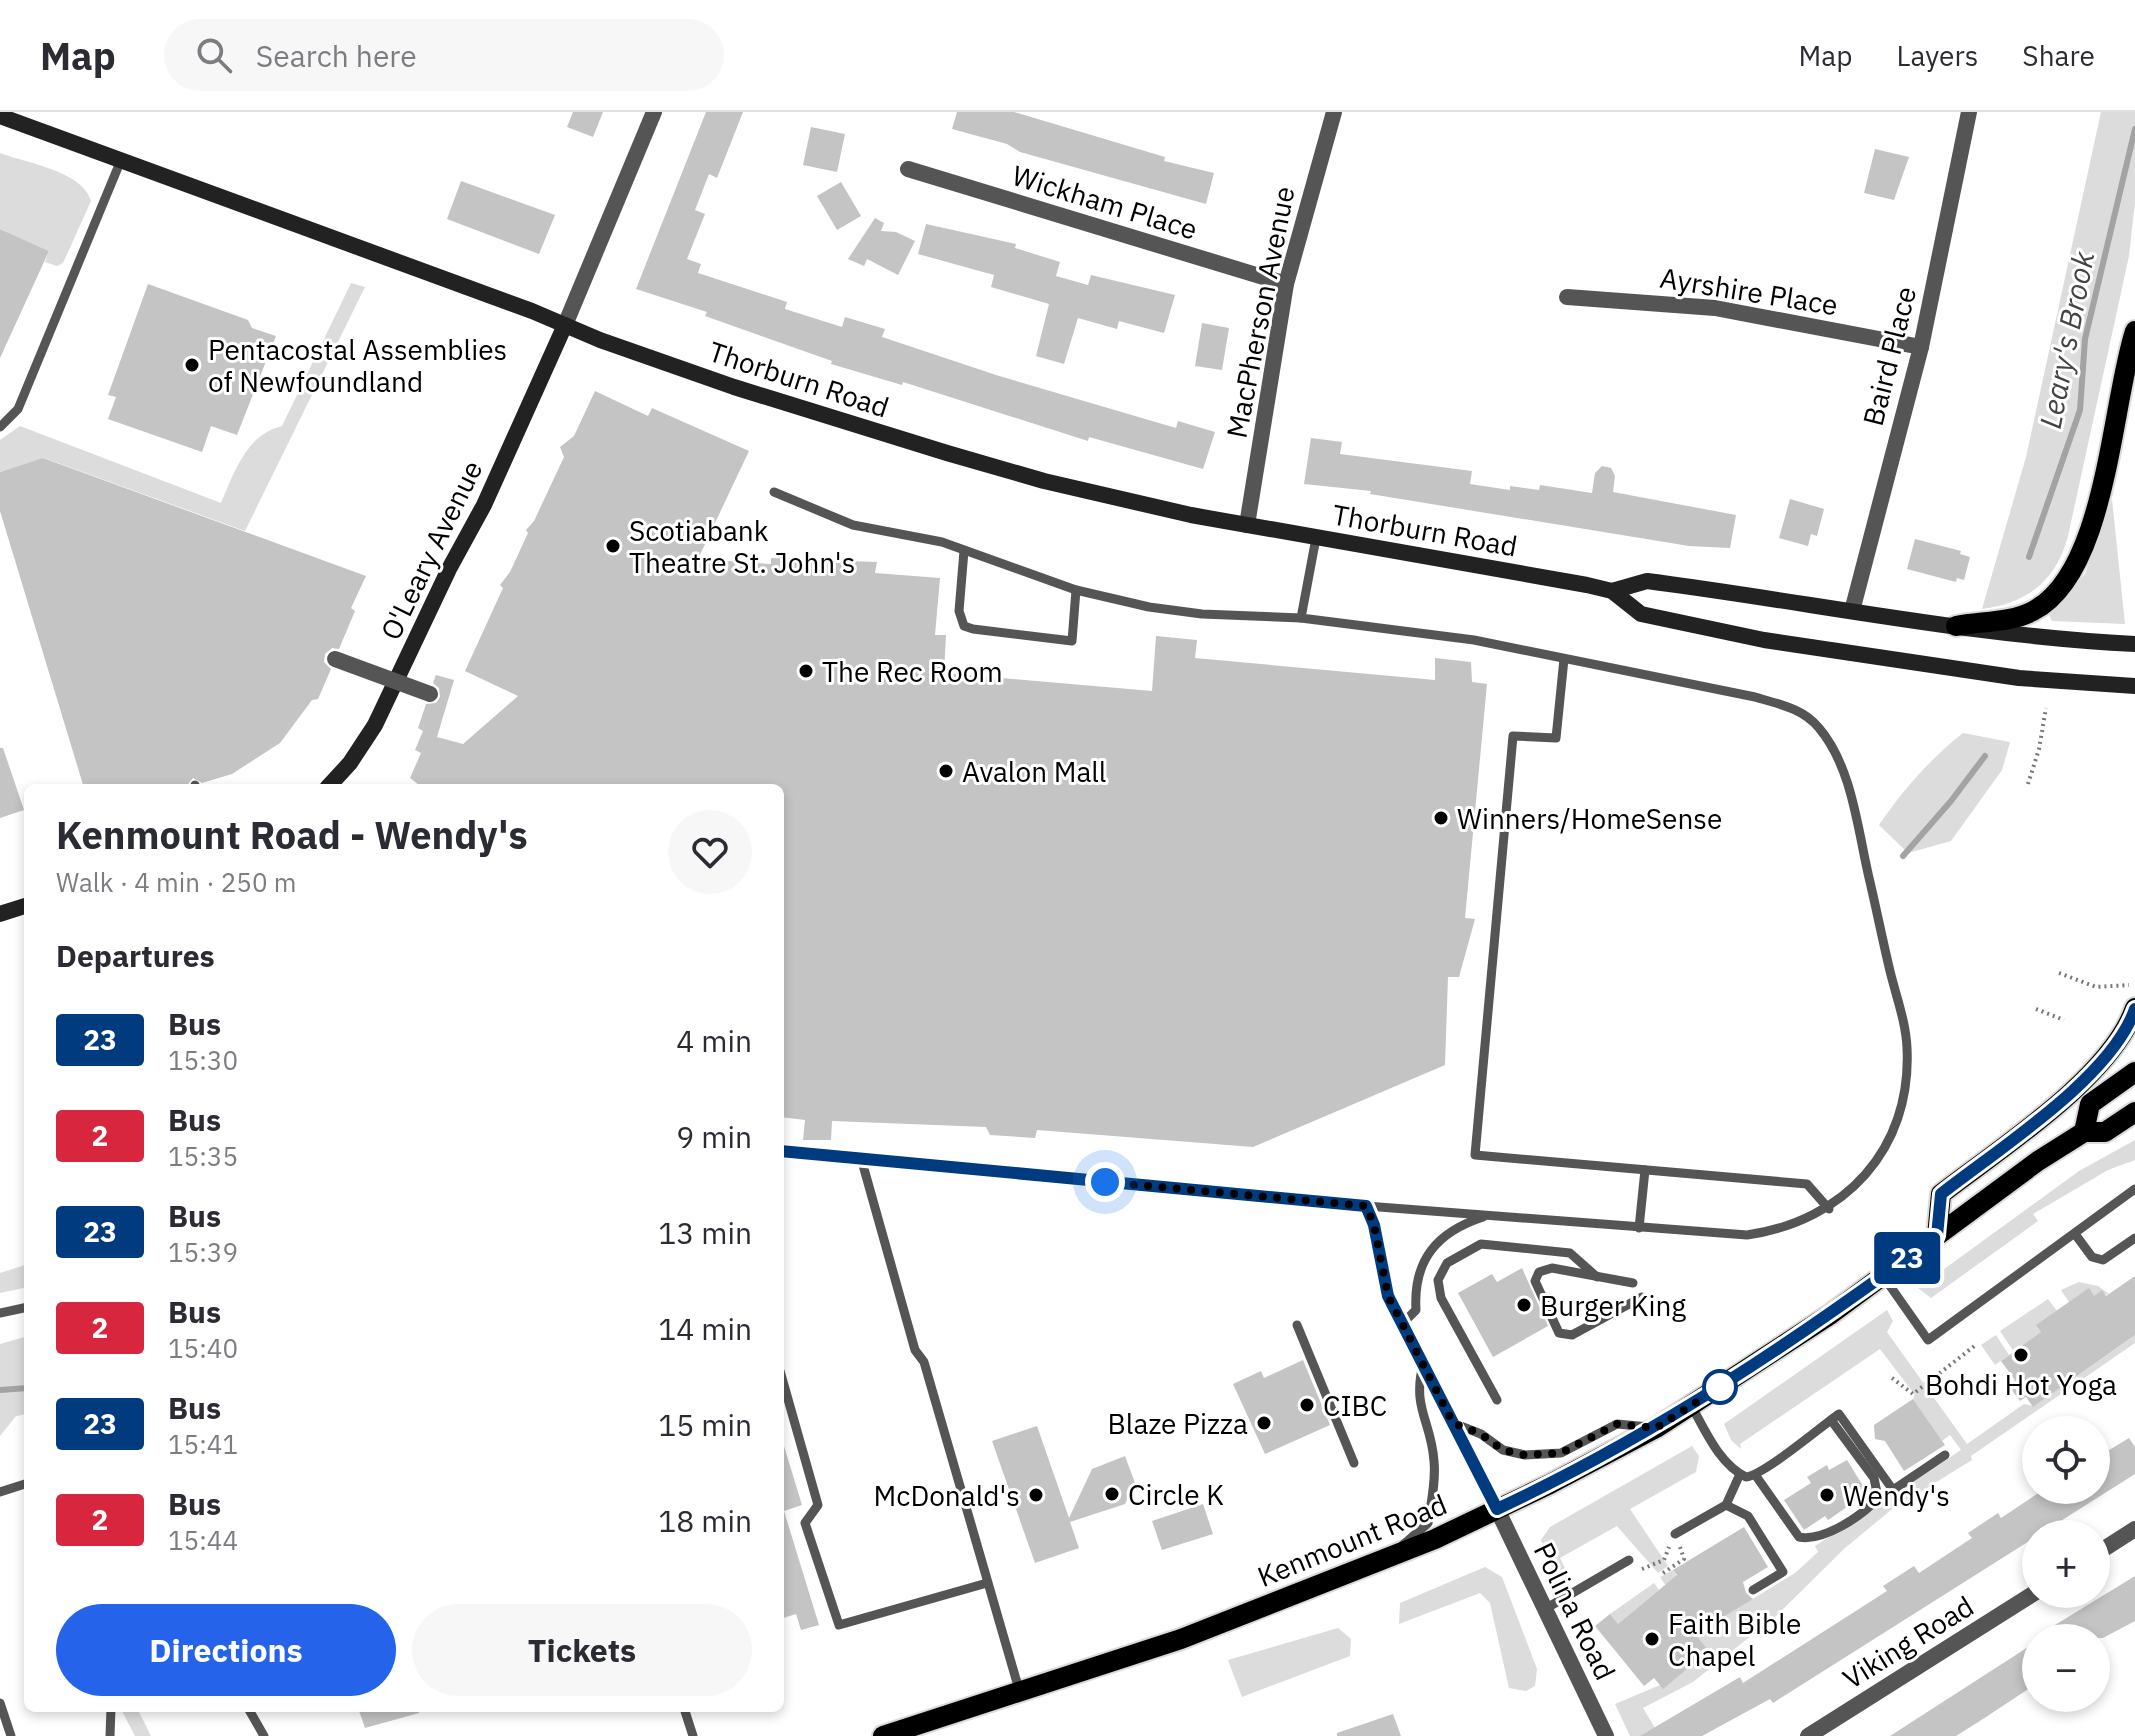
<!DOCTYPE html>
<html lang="en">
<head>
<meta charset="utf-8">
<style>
  :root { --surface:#fff; --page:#f7f7f7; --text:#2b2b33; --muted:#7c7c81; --line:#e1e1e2; --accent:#2563eb }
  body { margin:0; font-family:"IBM Plex Sans",sans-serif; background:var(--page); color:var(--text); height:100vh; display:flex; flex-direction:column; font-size:30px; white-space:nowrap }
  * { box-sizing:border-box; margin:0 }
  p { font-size:26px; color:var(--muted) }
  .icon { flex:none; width:44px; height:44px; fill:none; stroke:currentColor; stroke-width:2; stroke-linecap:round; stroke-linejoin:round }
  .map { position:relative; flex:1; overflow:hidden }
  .panel { position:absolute; left:24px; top:672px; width:760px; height:928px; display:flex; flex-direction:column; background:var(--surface); border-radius:12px; box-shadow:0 4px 12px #0003 }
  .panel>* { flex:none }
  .badge { padding:0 16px; border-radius:6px; font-size:28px; line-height:52px }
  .fabs { position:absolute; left:2022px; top:1304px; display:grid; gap:16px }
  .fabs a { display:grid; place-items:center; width:88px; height:88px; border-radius:50%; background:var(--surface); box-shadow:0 4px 12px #0003; font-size:40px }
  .you { position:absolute; width:40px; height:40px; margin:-20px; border:6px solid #fff; border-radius:50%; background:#1a73e8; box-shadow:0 0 0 12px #1a73e833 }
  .map>.badge { position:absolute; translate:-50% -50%; box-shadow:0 0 0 4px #fff }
  h2 { padding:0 32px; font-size:30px; line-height:72px }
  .round { display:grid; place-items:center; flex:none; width:84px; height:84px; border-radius:42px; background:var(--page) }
  .headline { display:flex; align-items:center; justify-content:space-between; height:136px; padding:0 32px }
  h1 { font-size:38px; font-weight:800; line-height:60px }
  .primary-button { display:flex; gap:16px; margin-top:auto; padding:16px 32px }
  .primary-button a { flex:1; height:92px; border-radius:48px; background:var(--accent); color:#fff; font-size:32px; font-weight:800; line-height:92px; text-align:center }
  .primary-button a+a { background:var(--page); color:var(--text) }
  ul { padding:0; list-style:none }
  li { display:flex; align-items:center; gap:24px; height:96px; padding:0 32px }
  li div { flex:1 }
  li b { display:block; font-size:30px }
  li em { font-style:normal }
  li .badge { min-width:88px; font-weight:700; text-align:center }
  header { display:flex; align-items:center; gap:48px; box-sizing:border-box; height:112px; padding:0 40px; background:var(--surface); border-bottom:2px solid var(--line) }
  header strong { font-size:38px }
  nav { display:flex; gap:44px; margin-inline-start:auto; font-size:28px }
  .search { width:560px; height:72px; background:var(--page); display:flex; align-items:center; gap:20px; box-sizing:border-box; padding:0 28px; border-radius:44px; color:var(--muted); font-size:30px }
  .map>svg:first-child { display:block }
  .green { fill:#dcdcdc }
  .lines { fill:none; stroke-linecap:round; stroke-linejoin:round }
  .stream { stroke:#a3a3a3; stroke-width:6 }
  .building { fill:#c4c4c4 }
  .primary-casing { stroke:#dbdbdb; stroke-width:24 }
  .path { stroke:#777; stroke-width:4; stroke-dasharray:2 4; stroke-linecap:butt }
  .lane { stroke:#555; stroke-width:9 }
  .street { stroke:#555; stroke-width:16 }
  .secondary { stroke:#222; stroke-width:16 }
  .primary { stroke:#000; stroke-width:20 }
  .street-bridge { stroke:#555; stroke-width:16 }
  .line-casing { stroke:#fff; stroke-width:18 }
  .line { stroke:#003b80; stroke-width:12 }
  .walk { stroke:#000; stroke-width:8; stroke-dasharray:0 14.4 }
  .poi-dot { fill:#000; stroke:#fff; stroke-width:3 }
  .stop-dot { fill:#fff; stroke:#003b80; stroke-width:4 }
  .labels { text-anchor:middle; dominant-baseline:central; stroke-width:6; stroke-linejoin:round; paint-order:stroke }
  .street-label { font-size:28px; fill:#000; stroke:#fff }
  .poi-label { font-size:28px; fill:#000; stroke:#fff; text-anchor:start }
  .water-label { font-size:30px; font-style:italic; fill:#444; stroke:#fff }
</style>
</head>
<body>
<header>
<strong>Map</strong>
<div class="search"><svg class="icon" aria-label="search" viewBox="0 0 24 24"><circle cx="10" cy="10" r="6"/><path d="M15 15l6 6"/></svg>Search here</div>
<nav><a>Map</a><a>Layers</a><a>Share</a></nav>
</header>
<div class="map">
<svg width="2135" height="1624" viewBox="0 0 2135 1624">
  <rect width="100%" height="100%" fill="#fff"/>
  <g class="green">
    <path d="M2101,0h34v90l-6,54 -61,280c-12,45 -40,67 -86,73l44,-152z"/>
    <path d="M0,41c26,10 83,18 91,48l-28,62 -6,3 -12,-4 4,-11 -49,-22z"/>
    <path d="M351,171l14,4 -120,244 -201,-73 -44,14v-32l20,-14 201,77c13,-31 26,-69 61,-77z"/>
    <polygon points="2112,387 2125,512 2052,509 2049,503 2085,462"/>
    <path d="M1963,621l47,9 -8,28 -51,71 -43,12 -29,-28c24,-35 51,-66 84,-92z"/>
    <polygon points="2135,1028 2135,1048 2108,1058 2033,1102 2038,1109 1931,1186 1918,1176 2079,1059"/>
    <polygon points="28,1152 28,1175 0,1181 0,1161"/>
    <polygon points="2079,1170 2098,1174 2109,1182 2069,1190 2061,1178"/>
    <polygon points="2048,1187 2057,1199 2041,1220 2014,1240 2000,1219"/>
    <polygon points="1887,1198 1893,1209 1887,1220 1967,1332 2024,1292 2034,1294 2131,1226 2135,1220 2135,1231 1971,1344 1972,1348 1891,1398 1845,1436 1775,1505 1693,1570 1643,1596 1655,1616 1654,1624 1630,1624 1615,1592 1660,1573 1664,1576 1709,1539 1684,1509 1688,1505 1660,1465 1673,1458 1708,1514 1795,1461 1818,1440 1815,1434 1961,1338 1950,1323 1942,1329 1913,1287 1915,1283 1880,1237 1740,1332 1741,1337 1731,1328 1724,1312"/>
    <polygon points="1996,1223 2009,1243 1995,1253 1981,1233"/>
    <polygon points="28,1224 28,1302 16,1304 0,1324 0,1232"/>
    <polygon points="1692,1334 1699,1344 1696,1360 1630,1397 1668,1454 1658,1461 1617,1414 1560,1446 1567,1460 1556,1465 1541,1428 1550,1415"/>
    <polygon points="1485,1455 1502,1465 1537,1557 1535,1574 1526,1579 1509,1576 1490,1491 1480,1481 1399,1512 1400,1491"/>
    <polygon points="1654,1471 1659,1478 1618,1512 1610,1502"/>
    <polygon points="1338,1516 1351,1527 1350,1544 1242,1585 1228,1548"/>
    <polygon points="125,1596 137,1596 151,1624 135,1624 123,1601"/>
  </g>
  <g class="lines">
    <g class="stream">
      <polyline points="2029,445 2080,298 2085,227 2135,17"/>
      <polyline points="1903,744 1951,689 1985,644"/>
      <polyline points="0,1278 28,1276"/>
    </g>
  </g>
  <g class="building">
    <polygon points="573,0 603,0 593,25 567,15"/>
    <polygon points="706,0 743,0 717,66 709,62 695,98 705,102 687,147 701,152 698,161 787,190 785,197 842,215 845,205 885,217 882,225 996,263 1176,316 1178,309 1215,320 1203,357 1089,325 1088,329 903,270 902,273 831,252 832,249 705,204 707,200 636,177"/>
    <polygon points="957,0 1014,0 1165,45 1164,49 1214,61 1206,92 1020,40 1007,32 952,17"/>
    <polygon points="811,15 845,22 837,60 803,53"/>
    <polygon points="1875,37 1909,45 1894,88 1864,81"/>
    <polygon points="461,69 555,103 539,142 447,107"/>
    <polygon points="841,70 861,104 837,118 817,84"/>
    <polygon points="875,106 884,111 881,119 896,120 915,129 898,163 867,147 864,154 848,147"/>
    <polygon points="926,112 1016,132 1015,136 1060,150 1056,164 1088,173 1091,163 1175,183 1164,221 1119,209 1117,217 1078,206 1064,252 1036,244 1049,192 991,175 994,163 918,142"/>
    <polygon points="0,117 49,139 0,246"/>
    <polygon points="148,172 248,208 252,216 276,224 237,323 211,314 202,340 108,307 116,285 108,283"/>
    <polygon points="1202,211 1229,216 1222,258 1195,254"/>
    <polygon points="595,279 648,304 652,296 749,339 698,447 771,452 771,446 877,450 875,461 940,466 935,523 946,523 944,561 1152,579 1156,524 1197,528 1195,546 1435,568 1435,546 1471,550 1472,570 1487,572 1465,806 1475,807 1459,865 1448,865 1445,953 1253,1035 1037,1018 1035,1026 990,1023 986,1015 832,1009 831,1028 803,1028 805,1008 780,1005 780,676 423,676 410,666 421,641 415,638 423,619 418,616 426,592 436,591 440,585 439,576 433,571 436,563 454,568 437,625 463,632 518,584 465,559 503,476 500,473 510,460 528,421 526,418 534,409 564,345 560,335 574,324"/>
    <polygon points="1311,326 1342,330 1340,342 1472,359 1470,372 1510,378 1510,374 1539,378 1540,373 1592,381 1595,361 1602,354 1611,356 1615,364 1613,380 1736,403 1730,436 1689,434 1370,382 1371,379 1304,372"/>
    <polygon points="43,346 366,464 351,496 355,499 339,537 332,536 325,542 324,550 331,557 318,587 312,588 280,631 232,662 202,671 193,666 185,676 84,676 0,399 0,360"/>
    <polygon points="1790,387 1824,397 1817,424 1811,422 1808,434 1779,426"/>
    <polygon points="1915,427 1961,439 1960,442 1970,445 1964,468 1957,466 1956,470 1907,457"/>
    <polygon points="0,636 3,636 24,698 0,706"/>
    <polygon points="1522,1156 1548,1214 1493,1245 1458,1181 1492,1162 1497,1170"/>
    <polygon points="2135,1164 2135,1223 2033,1295 2026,1285 2020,1289 2008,1273 2015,1268 2001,1249 2041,1220 2036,1213 2089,1176 2094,1184 2102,1178 2106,1184"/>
    <polygon points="1303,1248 1330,1313 1265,1342 1233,1272 1261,1259 1264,1266"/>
    <polygon points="1913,1287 1945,1333 1904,1359 1885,1329 1875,1327 1874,1313"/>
    <polygon points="1037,1314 1069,1406 1092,1357 1125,1344 1135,1371 1125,1392 1070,1410 1079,1436 1035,1451 992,1329"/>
    <polygon points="2129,1326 2135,1335 2135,1362 1773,1591 1770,1587 1702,1624 1640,1624 1740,1565 1743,1571 1887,1479 1883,1474 1914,1454 1919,1461 1972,1426 1968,1421 1998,1401 2001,1406 2043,1378 2096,1378 2096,1346"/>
    <polygon points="784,1334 802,1393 784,1399 819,1513 801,1518 796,1502 780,1507 780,1335"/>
    <polygon points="1847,1348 1863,1374 1863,1384 1828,1408 1825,1404 1804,1418 1784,1388 1811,1371 1807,1365 1827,1353 1829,1358"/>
    <polygon points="1203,1392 1213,1422 1162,1438 1152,1409"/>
    <polygon points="1744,1415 1768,1455 1743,1470 1746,1481 1753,1487 1695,1522 1709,1539 1663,1577 1654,1566 1644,1574 1595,1514 1610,1502 1618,1512 1677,1463 1673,1458"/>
    <polygon points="2135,1464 2135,1509 2103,1526 2064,1526 2055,1513"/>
    <polygon points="2036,1530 2036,1572 1983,1607 1956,1624 1890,1624"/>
    <polygon points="358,1596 419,1596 419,1601 365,1616"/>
    <polygon points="1393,1602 1401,1624 1337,1624 1337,1621"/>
  </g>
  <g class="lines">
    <defs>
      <g id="primary">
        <path d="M1956,514c25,-5 54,-3 77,-15 74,-38 78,-206 102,-280"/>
        <polyline points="2084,1020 2090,992 2135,960"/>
        <path d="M1937,1124l4,-42c58,-45 170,-116 194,-186"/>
        <polyline points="883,1624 1181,1527 1435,1427 1550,1372 1656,1316 1831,1202 2038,1049 2084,1020 2105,1020 2135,1000"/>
      </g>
    </defs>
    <use href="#primary" class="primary-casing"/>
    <g class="path">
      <polyline points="2028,672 2039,637 2046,596"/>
      <polyline points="2059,861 2096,875 2129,873"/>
      <polyline points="2036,897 2064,908"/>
      <polyline points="1892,1266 1913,1282 1977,1232"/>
      <polyline points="1642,1457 1664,1448 1669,1435"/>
      <polyline points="1663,1461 1684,1447 1680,1435"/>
    </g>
    <g class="lane">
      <polyline points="0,315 18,297 121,48"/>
      <polyline points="774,380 853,413 942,430 1076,478 1149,495 1202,502 1301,506"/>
      <polyline points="964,439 959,499 964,514 973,517 1072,529 1076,478"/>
      <polyline points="1564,547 1556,626 1513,624 1475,1043 1807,1072 1829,1097"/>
      <polyline points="195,673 196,676"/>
      <path d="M780,1039l586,55 381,29c97,-14 165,-85 160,-187 -1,-26 -11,-52 -17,-77 -7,-29 -13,-59 -20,-89 -12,-49 -17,-114 -51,-154 -16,-20 -41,-24 -64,-31l-281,-57 -173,-22 15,-80"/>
      <polyline points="861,1046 915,1238 924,1250 1020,1581"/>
      <polyline points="1366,1094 1374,1113 1388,1184 1497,1397"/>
      <polyline points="1639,1116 1645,1058"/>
      <polyline points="2075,1122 2092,1145 2103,1148 2135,1126"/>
      <polyline points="1883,1164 1928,1228 2135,1077"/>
      <polyline points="1633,1171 1552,1156 1539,1160 1535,1169 1559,1221 1572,1223 1642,1185"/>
      <polyline points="0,1201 28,1195"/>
      <path d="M1403,1211l13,-13c-3,-50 21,-78 67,-93"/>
      <polyline points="1297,1213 1354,1351"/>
      <polyline points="780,1259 818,1393 805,1411 839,1513 987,1471"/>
      <polyline points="1497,1288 1441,1186 1438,1168 1447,1151 1481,1132 1570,1141 1597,1165"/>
      <path d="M1691,1293c14,25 28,59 55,72 18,-2 73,-49 93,-63l54,76 52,-35"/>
      <polyline points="1453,1311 1481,1322 1503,1338 1525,1343 1561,1341 1617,1312 1649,1315"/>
      <path d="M1756,1364l43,61c24,5 63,-21 79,-39l-4,-20 -43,-58"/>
      <polyline points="0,1380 28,1371"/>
      <polyline points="1726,1393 1748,1404 1783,1460 1753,1478"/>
      <polyline points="1675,1422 1726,1393 1740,1362"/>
      <path d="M1403,1433l25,-22c3,-20 8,-41 6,-62 -3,-41 -22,-52 -11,-97"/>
      <polyline points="1545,1497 1629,1448"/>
      <polyline points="0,1591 11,1624"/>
      <polyline points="248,1596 264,1624"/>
      <polyline points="684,1596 693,1624"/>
      <polyline points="110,1624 111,1596"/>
    </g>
    <g class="street">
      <polyline points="908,57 1286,172"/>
      <polyline points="1567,185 1715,196 1921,235"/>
      <polyline points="565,213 654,0"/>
      <polyline points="1247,413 1286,172 1334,0"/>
      <polyline points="1852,499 1921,235 1969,0"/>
      <polyline points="1497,1397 1606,1624"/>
      <polyline points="2096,1442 2135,1417"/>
      <polyline points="1808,1624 2036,1480"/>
    </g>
    <g class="secondary">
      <polyline points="0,4 532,199 600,228 734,275 947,341 1044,369 1191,403 1587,473 1612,479 1641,502 1764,528 2019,566 2135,574"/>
      <path d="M1612,479l35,-10c163,21 324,55 488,63"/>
      <polyline points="327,676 350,651 375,613 449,457 484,393 565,213"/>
      <polyline points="0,802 28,793"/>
    </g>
    <use href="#primary" class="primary"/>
    <polyline class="street-bridge" points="335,547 430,582"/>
  </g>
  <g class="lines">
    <defs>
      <path id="line" d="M780,1039l586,55 8,19 14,71 109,213c158,-74 300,-169 440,-273l4,-42c57,-45 170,-116 194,-185"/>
    </defs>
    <use href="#line" class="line-casing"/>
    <use href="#line" class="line"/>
    <polyline class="walk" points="1105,1070 1366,1094 1374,1113 1388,1184 1453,1311 1481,1322 1503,1338 1525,1343 1561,1341 1617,1312 1656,1316 1726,1271 1720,1275"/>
  </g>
  <g class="poi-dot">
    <circle cx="192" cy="253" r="8"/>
    <circle cx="613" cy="434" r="8"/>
    <circle cx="806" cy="559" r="8"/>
    <circle cx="946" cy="659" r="8"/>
    <circle cx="1441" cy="706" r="8"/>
    <circle cx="1524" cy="1193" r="8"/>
    <circle cx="2021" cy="1243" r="8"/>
    <circle cx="1307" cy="1293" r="8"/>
    <circle cx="1264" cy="1311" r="8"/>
    <circle cx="1112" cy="1382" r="8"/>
    <circle cx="1036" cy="1383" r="8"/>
    <circle cx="1827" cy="1383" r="8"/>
    <circle cx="1652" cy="1527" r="8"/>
  </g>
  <circle class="stop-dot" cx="1720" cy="1275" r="16"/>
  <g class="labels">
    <g class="street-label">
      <text transform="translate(1105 90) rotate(17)">Wickham Place</text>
      <text transform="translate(1749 179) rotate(9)">Ayrshire Place</text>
      <text transform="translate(1260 200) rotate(-79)">MacPherson Avenue</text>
      <text transform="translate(1889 244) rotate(-76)">Baird Place</text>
      <text transform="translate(799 267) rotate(18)">Thorburn Road</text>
      <text transform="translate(1425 418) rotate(10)">Thorburn Road</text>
      <text transform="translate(431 438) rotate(-64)">O'Leary Avenue</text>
      <text transform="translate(1352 1428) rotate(-22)">Kenmount Road</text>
      <text transform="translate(1575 1499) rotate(64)">Polina Road</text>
      <text transform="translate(1908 1530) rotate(-32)">Viking Road</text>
    </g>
    <g class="poi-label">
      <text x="208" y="237">Pentacostal Assemblies<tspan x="208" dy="32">of Newfoundland</tspan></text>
      <text x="629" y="418">Scotiabank<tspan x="629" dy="32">Theatre St. John's</tspan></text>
      <text x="822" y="559">The Rec Room</text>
      <text x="962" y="659">Avalon Mall</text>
      <text x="1457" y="706">Winners/HomeSense</text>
      <text x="1540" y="1193">Burger King</text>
      <text x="2021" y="1272" text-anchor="middle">Bohdi Hot Yoga</text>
      <text x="1323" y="1293">CIBC</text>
      <text x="1248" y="1311" text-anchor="end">Blaze Pizza</text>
      <text x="1128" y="1382">Circle K</text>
      <text x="1020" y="1383" text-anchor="end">McDonald's</text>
      <text x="1843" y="1383">Wendy's</text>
      <text x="1668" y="1511">Faith Bible<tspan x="1668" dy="32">Chapel</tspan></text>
    </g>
    <g class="water-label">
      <text transform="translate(2066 228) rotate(-79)">Leary's Brook</text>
    </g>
  </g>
</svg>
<div class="fabs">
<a><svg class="icon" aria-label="locate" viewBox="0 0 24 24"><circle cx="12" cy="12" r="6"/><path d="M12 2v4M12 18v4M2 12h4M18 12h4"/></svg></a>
<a>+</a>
<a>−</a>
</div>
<div class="you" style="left:1105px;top:1070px"></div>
<b class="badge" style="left:1907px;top:1146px;background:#003b80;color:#fff">23</b>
<section class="panel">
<div class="headline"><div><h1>Kenmount Road - Wendy's</h1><p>Walk · 4 min · 250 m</p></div><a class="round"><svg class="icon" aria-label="heart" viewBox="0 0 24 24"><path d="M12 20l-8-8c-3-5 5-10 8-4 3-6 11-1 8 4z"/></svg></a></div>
<h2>Departures</h2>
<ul>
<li><span class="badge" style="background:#003b80;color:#fff">23</span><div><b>Bus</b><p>15:30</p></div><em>4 min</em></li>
<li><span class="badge" style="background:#d7263d;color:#fff">2</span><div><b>Bus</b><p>15:35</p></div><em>9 min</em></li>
<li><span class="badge" style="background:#003b80;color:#fff">23</span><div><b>Bus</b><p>15:39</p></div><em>13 min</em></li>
<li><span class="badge" style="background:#d7263d;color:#fff">2</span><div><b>Bus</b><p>15:40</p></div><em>14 min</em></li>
<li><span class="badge" style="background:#003b80;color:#fff">23</span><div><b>Bus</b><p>15:41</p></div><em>15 min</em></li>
<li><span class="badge" style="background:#d7263d;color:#fff">2</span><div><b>Bus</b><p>15:44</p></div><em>18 min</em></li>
</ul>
<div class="primary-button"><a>Directions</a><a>Tickets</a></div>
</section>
</div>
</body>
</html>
